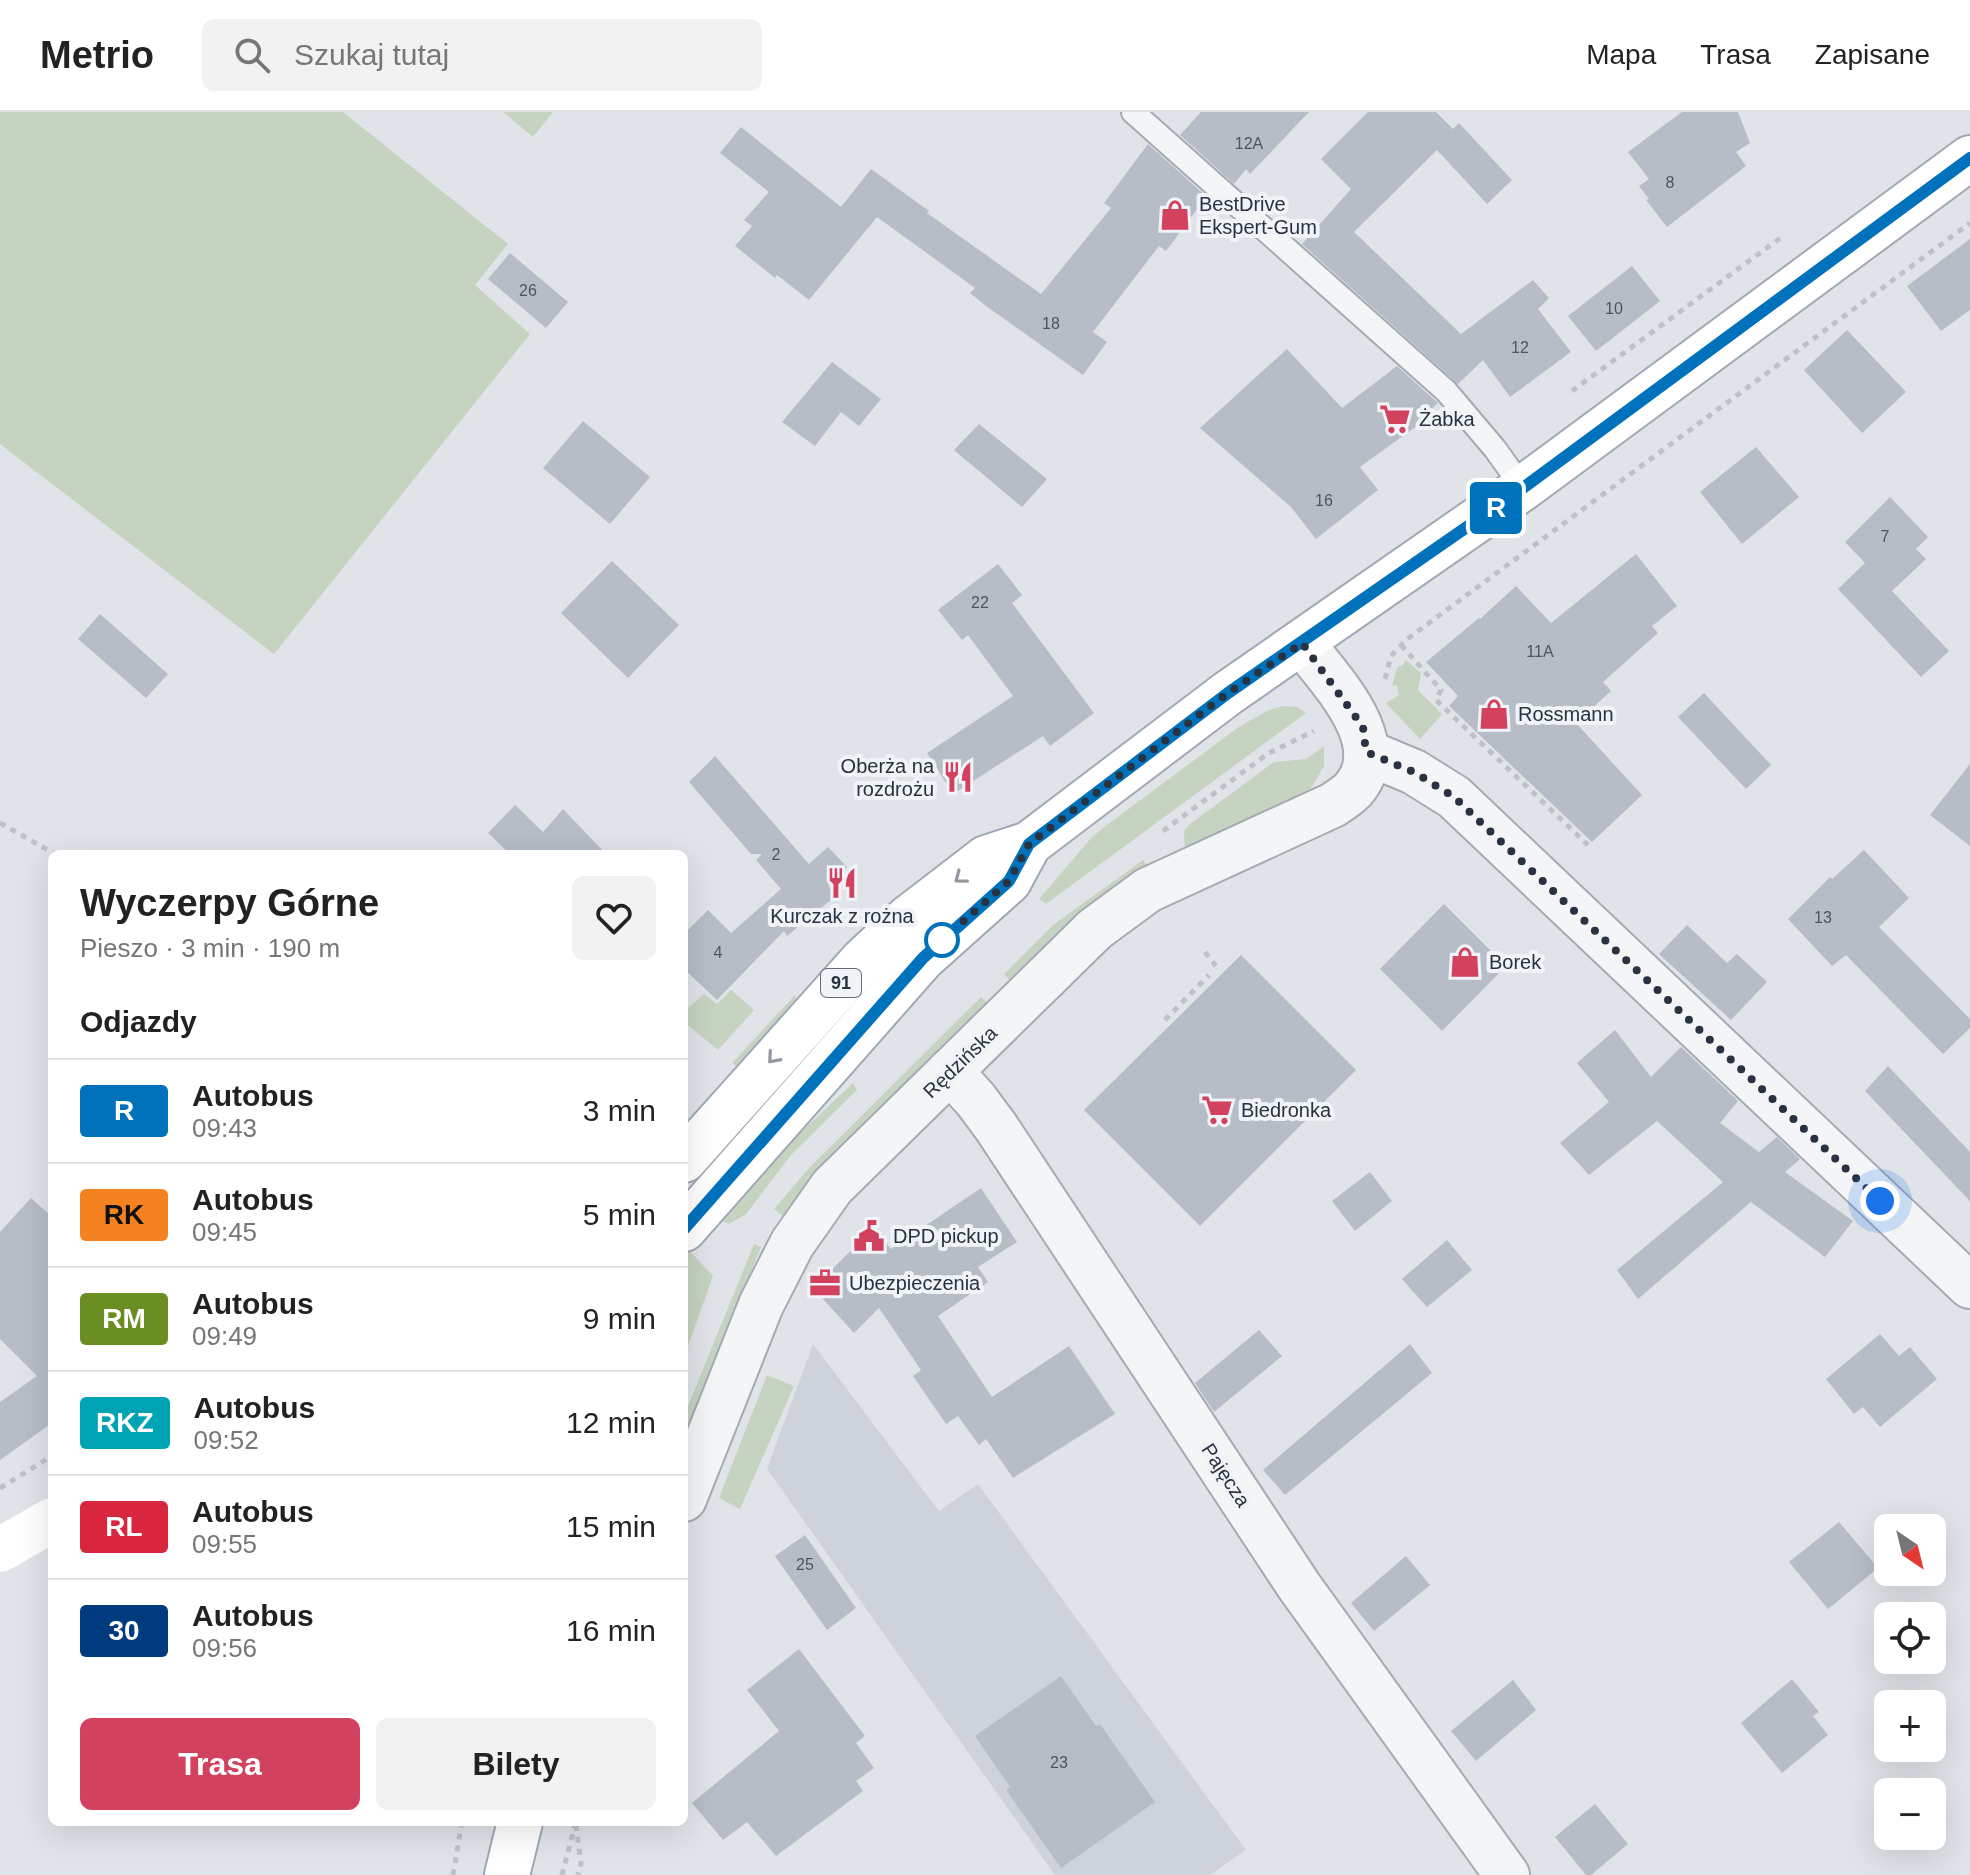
<!DOCTYPE html>
<html lang="pl">
<head>
<meta charset="utf-8">
<style>
  :root { --surface:#fff; --page:#f2f2f2; --text:#222; --muted:#767676; --line:#e0e0e0; --accent:#d2415e }
  body { margin:0; font-family:Helvetica,sans-serif; background:var(--page); color:var(--text); height:100vh; display:flex; flex-direction:column; font-size:30px; white-space:nowrap }
  * { box-sizing:border-box; margin:0 }
  p { font-size:26px; color:var(--muted) }
  .icon { flex:none; width:44px; height:44px; fill:none; stroke:currentColor; stroke-width:2; stroke-linecap:round; stroke-linejoin:round }
  .map { position:relative; flex:1; overflow:hidden }
  .details { position:absolute; left:48px; top:738px; width:640px; height:976px; display:flex; flex-direction:column; background:var(--surface); border-radius:12px; box-shadow:0 8px 32px #0002 }
  .details>* { flex:none }
  .badge { padding:0 16px; border-radius:6px; font-size:28px; line-height:52px }
  .needle { width:52px; rotate:145deg }
  .tools { position:absolute; left:1874px; top:1402px; display:grid; gap:16px }
  .tools a { display:grid; place-items:center; width:72px; height:72px; border-radius:12px; background:var(--surface); box-shadow:0 8px 32px #0002; font-size:40px }
  .you { position:absolute; width:40px; height:40px; margin:-20px; border:6px solid #fff; border-radius:50%; background:#1a73e8; box-shadow:0 0 0 12px #1a73e833 }
  .map>.badge { position:absolute; translate:-50% -50%; box-shadow:0 0 0 4px #fff }
  h2 { padding:0 32px; font-size:30px; line-height:72px }
  .round { display:grid; place-items:center; flex:none; width:84px; height:84px; border-radius:12px; background:var(--page) }
  .head { display:flex; align-items:center; justify-content:space-between; height:136px; padding:0 32px }
  h1 { font-size:38px; font-weight:700; line-height:60px }
  .action { display:flex; gap:16px; margin-top:auto; padding:16px 32px }
  .action a { flex:1; height:92px; border-radius:12px; background:var(--accent); color:#fff; font-size:32px; font-weight:700; line-height:92px; text-align:center }
  .action a+a { background:var(--page); color:var(--text) }
  ul { padding:0; list-style:none }
  li { display:flex; align-items:center; gap:24px; height:104px; padding:0 32px; border-top:2px solid var(--line) }
  li div { flex:1 }
  li b { display:block; font-size:30px }
  li em { font-style:normal }
  li .badge { min-width:88px; font-weight:700; text-align:center }
  header { display:flex; align-items:center; gap:48px; box-sizing:border-box; height:112px; padding:0 40px; background:var(--surface); border-bottom:2px solid var(--line) }
  header strong { font-size:38px }
  nav { display:flex; gap:44px; margin-inline-start:auto; font-size:28px }
  .search { width:560px; height:72px; background:var(--page); display:flex; align-items:center; gap:20px; box-sizing:border-box; padding:0 28px; border-radius:12px; color:var(--muted); font-size:30px }
  .map>svg:first-child { display:block }
  .built { fill:#ced3db }
  .green { fill:#c6d3c1 }
  .building { fill:#b7bdc6 }
  .lines { fill:none; stroke-linecap:round; stroke-linejoin:round }
  .lane-casing { stroke:#a5abb3; stroke-width:26 }
  .street-casing { stroke:#a5abb3; stroke-width:48 }
  .primary-casing { stroke:#9fa9b5; stroke-width:48 }
  .path { stroke:#bec2c8; stroke-width:5; stroke-dasharray:6 6; stroke-linecap:butt }
  .lane { stroke:#f3f5f7; stroke-width:22 }
  .street { stroke:#f3f5f7; stroke-width:44 }
  .secondary { stroke:#fff; stroke-width:44 }
  .primary { stroke:#fff; stroke-width:44 }
  .oneway { stroke:#9498a0 }
  .line-casing { stroke:#fff; stroke-width:18 }
  .line { stroke:#0072bc; stroke-width:12 }
  .walk { stroke:#283241; stroke-width:8; stroke-dasharray:0 14.4 }
  .stop-dot { fill:#fff; stroke:#0072bc; stroke-width:4 }
  .labels { text-anchor:middle; dominant-baseline:central; stroke-width:8; stroke-linejoin:round; paint-order:stroke }
  .number-label { font-size:16px; fill:#4c5562 }
  .shield { fill:#f0f3f7; stroke:#646c78; stroke-width:2 }
  .shield-label { font-size:18px; font-weight:bold; fill:#283241 }
  .poi-label { font-size:20px; fill:#283241; stroke:#f0f3f7; text-anchor:start }
  .street-label { font-size:20px; fill:#283241; stroke:#f0f3f7 }
</style>
</head>
<body>
<header>
<strong>Metrio</strong>
<div class="search"><svg class="icon" aria-label="search" viewBox="0 0 24 24"><circle cx="10" cy="10" r="6"/><path d="M15 15l6 6"/></svg>Szukaj tutaj</div>
<nav><a>Mapa</a><a>Trasa</a><a>Zapisane</a></nav>
</header>
<div class="map">
<svg width="1970" height="1763" viewBox="0 0 1970 1763">
  <rect width="100%" height="100%" fill="#e0e4e9"/>
  <polygon class="built" points="813,1232 939,1399 978,1372 1246,1738 1210,1763 1055,1763 767,1357"/>
  <g class="green">
    <polygon points="0,0 343,0 508,132 475,173 530,222 274,542 0,332"/>
    <polygon points="503,0 553,0 533,25"/>
    <polygon points="1406,548 1421,561 1418,578 1442,602 1420,627 1386,591 1399,583 1397,574 1392,573 1398,554 1402,554"/>
    <polygon points="1284,594 1297,595 1306,601 1046,792 1039,787 1092,725 1111,710 1240,614 1269,598"/>
    <polygon points="1324,634 1324,654 1307,683 1185,740 1184,719 1190,712 1274,650 1306,647"/>
    <polygon points="1143,748 1149,756 1060,820 1010,869 1004,862 1053,813"/>
    <polygon points="731,878 754,898 718,938 684,910 684,900 704,882 717,892"/>
    <polygon points="795,883 796,895 739,955 732,951"/>
    <polygon points="981,885 988,891 802,1080 784,1105 774,1097 810,1055"/>
    <polygon points="853,971 857,978 791,1043 746,1102 729,1112 716,1105 743,1075"/>
    <polygon points="754,1132 761,1135 684,1327 684,1304"/>
    <polygon points="687,1136 713,1164 684,1245 684,1142"/>
    <polygon points="767,1263 794,1274 740,1397 719,1386"/>
  </g>
  <g class="building">
    <polygon points="1201,0 1309,0 1250,62 1246,57 1234,72 1180,23"/>
    <polygon points="1368,0 1436,0 1453,17 1459,11 1512,68 1487,92 1437,38 1354,120 1461,222 1533,168 1549,186 1538,197 1571,240 1510,285 1483,248 1458,272 1302,132 1351,77 1321,47"/>
    <polygon points="1682,0 1738,0 1750,31 1736,40 1746,54 1667,115 1646,88 1649,87 1639,74 1649,67 1628,40"/>
    <polygon points="741,15 841,95 871,57 929,99 927,101 1041,182 1111,96 1104,91 1148,32 1216,93 1208,103 1198,96 1166,139 1159,134 1093,220 1107,230 1083,263 986,194 970,181 975,176 877,105 809,188 777,163 775,166 735,134 752,114 744,108 769,80 720,41"/>
    <polygon points="1970,127 1970,198 1941,219 1907,174"/>
    <polygon points="510,141 568,190 546,216 488,167"/>
    <polygon points="1632,154 1660,189 1596,239 1568,204"/>
    <polygon points="1847,218 1906,280 1862,321 1804,258"/>
    <polygon points="1287,237 1342,296 1397,254 1438,291 1428,300 1432,303 1360,355 1378,378 1316,427 1291,395 1200,316"/>
    <polygon points="832,250 881,287 859,314 841,300 815,334 782,310"/>
    <polygon points="583,309 650,365 610,412 543,356"/>
    <polygon points="979,312 1047,367 1022,395 954,338"/>
    <polygon points="1756,335 1799,385 1742,432 1700,380"/>
    <polygon points="1890,385 1928,425 1916,437 1926,447 1892,479 1949,539 1921,565 1838,477 1865,451 1845,430"/>
    <polygon points="1636,442 1677,494 1652,514 1658,521 1603,570 1611,579 1576,611 1642,683 1592,730 1449,594 1458,584 1426,550 1479,506 1480,507 1516,474 1551,511"/>
    <polygon points="612,449 679,513 628,566 561,501"/>
    <polygon points="998,452 1022,483 1012,491 1094,601 1050,634 1043,624 953,682 927,641 1013,584 968,523 962,528 938,498"/>
    <polygon points="100,502 168,562 146,586 78,527"/>
    <polygon points="1704,581 1771,653 1746,677 1678,605"/>
    <polygon points="715,644 809,752 828,735 847,755 828,773 837,783 787,824 784,819 717,888 684,857 684,822 708,798 731,821 781,777 756,748 762,742 751,742 689,670"/>
    <polygon points="1970,652 1970,734 1930,703"/>
    <polygon points="515,693 543,720 563,697 606,742 510,742 488,721"/>
    <polygon points="1864,738 1909,786 1879,815 1970,907 1970,916 1943,942 1846,843 1832,854 1788,807 1830,765 1832,767"/>
    <polygon points="1444,792 1506,854 1442,919 1380,857"/>
    <polygon points="1687,813 1727,851 1737,842 1767,870 1731,908 1659,842"/>
    <polygon points="1241,843 1356,958 1200,1114 1084,998"/>
    <polygon points="1615,918 1651,965 1681,935 1738,989 1720,1011 1759,1040 1777,1025 1800,1047 1785,1060 1853,1109 1825,1145 1751,1090 1638,1187 1617,1158 1723,1070 1657,1009 1589,1063 1560,1031 1609,990 1577,951"/>
    <polygon points="1888,954 1970,1040 1970,1089 1865,979"/>
    <polygon points="1370,1060 1392,1089 1355,1119 1332,1089"/>
    <polygon points="981,1076 1017,1130 978,1155 988,1170 938,1204 992,1285 1069,1234 1115,1302 1013,1366 986,1327 979,1333 958,1304 946,1312 913,1264 921,1258 879,1196 854,1221 813,1176 874,1116 891,1137"/>
    <polygon points="31,1086 52,1105 52,1311 0,1348 0,1290 37,1264 0,1227 0,1120"/>
    <polygon points="1447,1128 1472,1158 1427,1195 1402,1167"/>
    <polygon points="1259,1218 1282,1244 1214,1300 1195,1271"/>
    <polygon points="1880,1222 1899,1244 1910,1235 1937,1267 1880,1315 1863,1295 1854,1302 1826,1267"/>
    <polygon points="1410,1232 1432,1261 1285,1383 1263,1358"/>
    <polygon points="1839,1410 1878,1456 1828,1497 1789,1450"/>
    <polygon points="805,1423 856,1496 827,1518 775,1444"/>
    <polygon points="1406,1444 1430,1473 1374,1519 1351,1491"/>
    <polygon points="799,1537 865,1624 856,1631 874,1656 856,1669 863,1679 776,1744 747,1710 723,1728 692,1691 779,1619 747,1578"/>
    <polygon points="1061,1564 1096,1614 1100,1612 1155,1690 1061,1756 1006,1678 1010,1675 975,1624"/>
    <polygon points="1792,1567 1819,1600 1813,1604 1828,1623 1782,1661 1741,1611"/>
    <polygon points="1513,1568 1536,1598 1476,1649 1451,1619"/>
    <polygon points="1595,1692 1628,1732 1591,1763 1586,1763 1555,1725"/>
  </g>
  <g class="lines">
    <defs>
      <polyline id="lane" points="1133,0 1446,279 1495,337 1523,376"/>
      <g id="street">
        <polyline points="1366,640 1414,660 1454,685 1970,1174"/>
        <polyline points="950,959 976,988 996,1015 1299,1474 1507,1763"/>
        <path d="M684,1387l77,-194 31,-61 40,-57 263,-258 53,-39 185,-85c6,-4 14,-9 20,-15 41,-47 -23,-110 -51,-147"/>
      </g>
      <g id="primary">
        <polyline points="684,1048 863,848 908,806 986,746 1029,732 1228,581 1523,376 1970,46"/>
        <polyline points="684,1117 923,846 1009,769 1029,732"/>
        <polyline points="507,1763 520,1710"/>
      </g>
    </defs>
    <use href="#lane" class="lane-casing"/>
    <use href="#street" class="street-casing"/>
    <use href="#primary" class="primary-casing"/>
    <g class="path">
      <polyline points="1572,279 1783,124"/>
      <polyline points="1401,533 1441,578 1436,588 1588,733"/>
      <polyline points="1385,567 1391,544 1406,528 1970,111"/>
      <polyline points="0,711 55,742"/>
      <polyline points="1163,719 1269,641 1314,619"/>
      <polyline points="1205,840 1216,854"/>
      <polyline points="1165,908 1209,863"/>
      <polyline points="0,1376 52,1344"/>
      <polyline points="576,1713 581,1752 578,1763"/>
      <polyline points="453,1763 462,1710"/>
      <polyline points="562,1763 576,1710"/>
    </g>
    <use href="#lane" class="lane"/>
    <use href="#street" class="street"/>
    <polyline class="secondary" points="0,1438 52,1408"/>
    <use href="#primary" class="primary"/>
  </g>
  <defs><path id="oneway-chevron" d="M-2-3.5L2.5 0L-2 3.5" fill="none" stroke-width="1.6" stroke-linecap="round" stroke-linejoin="round" transform="scale(2)"/></defs>
  <g class="oneway">
    <use href="#oneway-chevron" transform="translate(960 766) rotate(143)"/>
    <use href="#oneway-chevron" transform="translate(773 946) rotate(131)"/>
  </g>
  <g class="lines">
    <defs>
      <polyline id="line" points="684,1117 923,846 1009,769 1029,732 1228,581 1523,376 1970,46"/>
    </defs>
    <use href="#line" class="line-casing"/>
    <use href="#line" class="line"/>
    <polyline class="walk" points="942,828 1009,769 1029,732 1228,581 1302,531 1363,615 1366,640 1414,660 1454,685 1880,1089"/>
  </g>
  <defs>
    <symbol id="shop-bare" viewBox="-9 -9 18 18"><path d="M-5-2.5h2.3a2.7 3.5 0 0 1 5.4 0H5L5.5 6h-11ZM-1.5-2.5h3a1.5 2.3 0 0 0-3 0Z" fill="#d2415e" stroke="#f0f3f7" stroke-width="2.5" paint-order="stroke"/></symbol>
    <symbol id="supermarket-bare" viewBox="-9 -9 18 18"><path d="M-6-5.5h2.5l.6 2H6L4.5 2H-2.5L-4.4-4H-6ZM-1.5 3.2a1.3 1.3 0 1 0 .1 0ZM3 3.2a1.3 1.3 0 1 0 .1 0Z" fill="#d2415e" stroke="#f0f3f7" stroke-width="2.5" paint-order="stroke"/></symbol>
    <symbol id="restaurant-bare" viewBox="-9 -9 18 18"><path d="M-5-6h1v4h1v-4h1v4h1v-4h1v5L-1.5 .5V6h-2V.5L-5-1ZM5-6V6H3V1.5H1.5Q1.5-4 5-6Z" fill="#d2415e" stroke="#f0f3f7" stroke-width="2.5" paint-order="stroke"/></symbol>
    <symbol id="civic-bare" viewBox="-9 -9 18 18"><path d="M-.6-6.5H3V-4.5H.6V-3L4-1V1h2V6H-6V1h2V-1L-.6-3ZM-1.2 2.5V6h2.4V2.5Z" fill="#d2415e" stroke="#f0f3f7" stroke-width="2.5" paint-order="stroke"/></symbol>
    <symbol id="office-bare" viewBox="-9 -9 18 18"><path d="M-6-3h4V-5.5h4V-3h4V5H-6ZM-1-4.5V-3h2v-1.5ZM-6 0V1H6V0Z" fill="#d2415e" stroke="#f0f3f7" stroke-width="2.5" paint-order="stroke"/></symbol>
  </defs>
  <g fill-rule="evenodd">
    <use href="#shop-bare" x="1153" y="81" width="44" height="44"/>
    <use href="#supermarket-bare" x="1373" y="285" width="44" height="44"/>
    <use href="#shop-bare" x="1472" y="580" width="44" height="44"/>
    <use href="#restaurant-bare" x="936" y="643" width="44" height="44"/>
    <use href="#restaurant-bare" x="820" y="749" width="44" height="44"/>
    <use href="#shop-bare" x="1443" y="828" width="44" height="44"/>
    <use href="#supermarket-bare" x="1195" y="976" width="44" height="44"/>
    <use href="#civic-bare" x="847" y="1102" width="44" height="44"/>
    <use href="#office-bare" x="803" y="1149" width="44" height="44"/>
  </g>
  <circle class="stop-dot" cx="942" cy="828" r="16"/>
  <g class="labels">
    <g class="number-label">
      <text x="1249" y="31">12A</text>
      <text x="1670" y="70">8</text>
      <text x="528" y="178">26</text>
      <text x="1614" y="196">10</text>
      <text x="1051" y="211">18</text>
      <text x="1520" y="235">12</text>
      <text x="1324" y="388">16</text>
      <text x="1885" y="424">7</text>
      <text x="980" y="490">22</text>
      <text x="1540" y="539">11A</text>
      <text x="776" y="742">2</text>
      <text x="1823" y="805">13</text>
      <text x="718" y="840">4</text>
      <text x="805" y="1452">25</text>
      <text x="1059" y="1650">23</text>
    </g>
    <rect class="shield" x="821" y="857" width="40" height="28" rx="6"/>
    <g class="shield-label">
      <text x="841" y="871">91</text>
    </g>
    <g class="poi-label">
      <text x="1199" y="92">BestDrive<tspan x="1199" dy="23">Ekspert-Gum</tspan></text>
      <text x="1419" y="307">Żabka</text>
      <text x="1518" y="602">Rossmann</text>
      <text x="934" y="654" text-anchor="end">Oberża na<tspan x="934" dy="23">rozdrożu</tspan></text>
      <text x="842" y="804" text-anchor="middle">Kurczak z rożna</text>
      <text x="1489" y="850">Borek</text>
      <text x="1241" y="998">Biedronka</text>
      <text x="893" y="1124">DPD pickup</text>
      <text x="849" y="1171">Ubezpieczenia</text>
    </g>
    <g class="street-label">
      <text transform="translate(960 950) rotate(-44)">Rędzińska</text>
      <text transform="translate(1226 1363) rotate(57)">Pajęcza</text>
    </g>
  </g>
</svg>
<div class="tools">
<a><svg class="needle" viewBox="-14 -14 28 28"><path d="M0-13l5 13h-10z" fill="#e53935"/><path d="M0 13l5-13h-10z" fill="#767676"/></svg></a>
<a><svg class="icon" aria-label="locate" viewBox="0 0 24 24"><circle cx="12" cy="12" r="6"/><path d="M12 2v4M12 18v4M2 12h4M18 12h4"/></svg></a>
<a>+</a>
<a>−</a>
</div>
<div class="you" style="left:1880px;top:1089px"></div>
<b class="badge" style="left:1496px;top:396px;background:#0072bc;color:#fff">R</b>
<section class="details">
<div class="head"><div><h1>Wyczerpy Górne</h1><p>Pieszo · 3 min · 190 m</p></div><a class="round"><svg class="icon" aria-label="heart" viewBox="0 0 24 24"><path d="M12 20l-8-8c-3-5 5-10 8-4 3-6 11-1 8 4z"/></svg></a></div>
<h2>Odjazdy</h2>
<ul>
<li><span class="badge" style="background:#0072bc;color:#fff">R</span><div><b>Autobus</b><p>09:43</p></div><em>3 min</em></li>
<li><span class="badge" style="background:#f58220;color:#111">RK</span><div><b>Autobus</b><p>09:45</p></div><em>5 min</em></li>
<li><span class="badge" style="background:#6b8e23;color:#fff">RM</span><div><b>Autobus</b><p>09:49</p></div><em>9 min</em></li>
<li><span class="badge" style="background:#00a3b4;color:#fff">RKZ</span><div><b>Autobus</b><p>09:52</p></div><em>12 min</em></li>
<li><span class="badge" style="background:#d7263d;color:#fff">RL</span><div><b>Autobus</b><p>09:55</p></div><em>15 min</em></li>
<li><span class="badge" style="background:#003b80;color:#fff">30</span><div><b>Autobus</b><p>09:56</p></div><em>16 min</em></li>
</ul>
<div class="action"><a>Trasa</a><a>Bilety</a></div>
</section>
</div>
</body>
</html>
